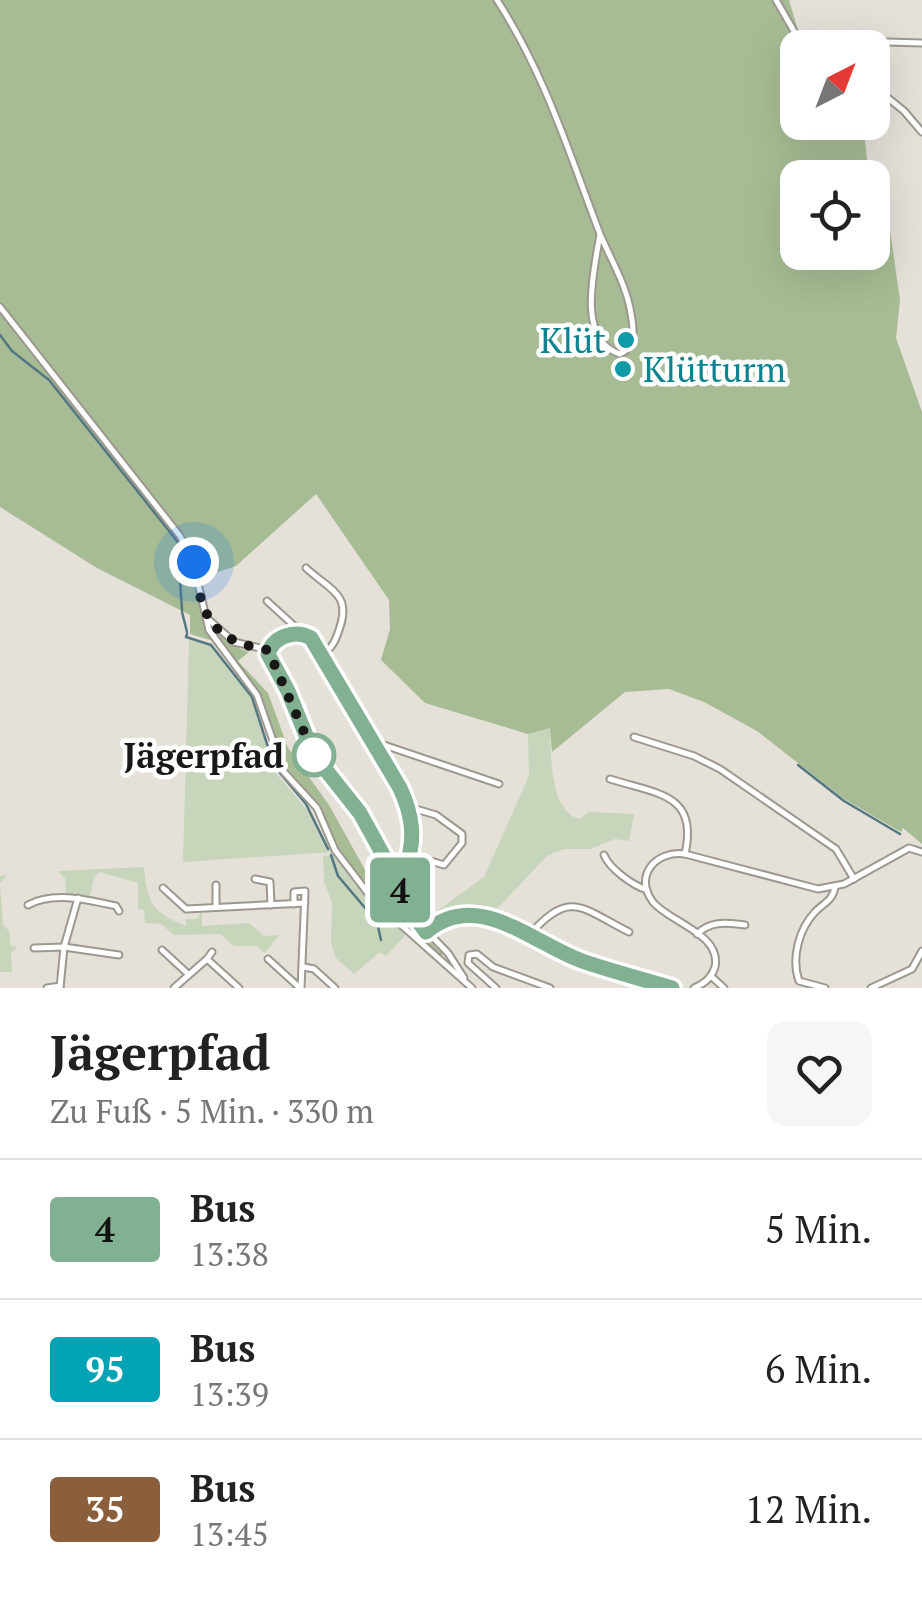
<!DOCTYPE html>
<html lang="de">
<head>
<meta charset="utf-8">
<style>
  :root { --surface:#fff; --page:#f6f6f6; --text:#222; --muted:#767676; --line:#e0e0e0 }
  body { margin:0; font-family:"PT Serif",serif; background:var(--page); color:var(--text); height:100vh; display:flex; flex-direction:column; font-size:38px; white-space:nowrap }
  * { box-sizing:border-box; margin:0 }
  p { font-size:32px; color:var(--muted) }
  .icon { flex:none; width:55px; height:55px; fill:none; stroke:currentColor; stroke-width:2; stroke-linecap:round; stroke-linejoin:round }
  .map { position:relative; height:988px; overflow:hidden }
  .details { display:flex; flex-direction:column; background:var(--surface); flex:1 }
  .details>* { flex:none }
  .badge { padding:0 20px; border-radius:8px; font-size:35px; line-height:65px }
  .needle { width:65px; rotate:42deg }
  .controls { position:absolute; left:780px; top:30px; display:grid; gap:20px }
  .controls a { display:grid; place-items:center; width:110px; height:110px; border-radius:20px; background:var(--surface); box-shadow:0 10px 40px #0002; font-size:50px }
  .you { position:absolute; width:50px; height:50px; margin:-25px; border:8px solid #fff; border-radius:50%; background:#1a73e8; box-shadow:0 0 0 15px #1a73e833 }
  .map>.badge { position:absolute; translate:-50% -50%; box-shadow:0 0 0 5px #fff }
  .round { display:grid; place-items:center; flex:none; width:105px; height:105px; border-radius:20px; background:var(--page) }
  .head { display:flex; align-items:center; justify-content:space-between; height:170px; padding:0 50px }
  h1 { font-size:48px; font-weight:700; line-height:75px }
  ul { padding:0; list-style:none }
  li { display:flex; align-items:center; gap:30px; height:140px; padding:0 50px; border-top:2px solid var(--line) }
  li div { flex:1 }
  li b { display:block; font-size:38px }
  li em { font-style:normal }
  li .badge { min-width:110px; font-weight:700; text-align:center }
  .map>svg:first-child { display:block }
  .green { fill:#c7d5ba }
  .forest { fill:#a7bc94; fill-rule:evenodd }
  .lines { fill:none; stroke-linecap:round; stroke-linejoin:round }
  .stream { stroke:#547882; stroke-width:2.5 }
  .street-casing { stroke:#9c9890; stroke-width:9 }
  .street { stroke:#fff; stroke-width:5 }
  .line-casing { stroke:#fff; stroke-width:22 }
  .line { stroke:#82b092; stroke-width:15 }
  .walk { stroke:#1a1816; stroke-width:10; stroke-dasharray:0 18 }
  .culture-dot { fill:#0f9aa8; stroke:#fff; stroke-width:4 }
  .stop-dot { fill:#fff; stroke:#82b092; stroke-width:5 }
  .labels { text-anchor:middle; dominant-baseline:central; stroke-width:9; stroke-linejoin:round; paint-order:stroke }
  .culture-label { font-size:35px; fill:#0d838f; stroke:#fff; text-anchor:end }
  .stop-label { font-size:35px; font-weight:bold; fill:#1a1816; stroke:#fff; text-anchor:end }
</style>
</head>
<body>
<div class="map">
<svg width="922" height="988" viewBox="0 0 922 988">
  <rect width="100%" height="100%" fill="#e5e1d9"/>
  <g class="green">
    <polygon points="189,640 211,646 252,698 274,771 310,813 332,852 183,862"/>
    <path d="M550,728c2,26 -2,81 29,91l10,-7 45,2 -5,27 -14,-2 -25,10h-26l-17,7 -52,55 -38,-4 -29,16 -3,-3 59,-43 45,-101 -1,-42z"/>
    <polygon points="335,855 373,900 408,932 386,956 380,952 354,974 336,958 331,943 332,903 324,882 323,856"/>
    <path d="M144,867c3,36 8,45 42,59v-7h11l5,-9v16l47,-3 15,13 15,-1 -14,18 -9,-7h-22l-14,-12 -46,1 -13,-11 -16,-1 -1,-13 -6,-1v-26l-39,-11 -5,6 -4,19 -24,-2 -1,-17 -7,-7z"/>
    <polygon points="7,875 0,883 3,924 9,931 11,946 17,947 11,953 12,972 0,972 0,876"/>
  </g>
  <g class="forest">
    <path d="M0,0h789l9,30 30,17 -30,1v74l65,1 4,36 21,57 12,84 -4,38 26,74v432l-19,-16 -2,4 -57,-33 -87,-68 -53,-29 -35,-13 -44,3 -73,60 -2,-24 -22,6 -103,-31 -44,-43 9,-31 -1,-29 -73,-106 -80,72 -21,7 -17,15 16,51 -4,1 -20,-6v-19l-93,-47 -97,-61zM798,178h74v74h-74z"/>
    <polygon points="211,625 234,646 249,652 238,661 268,693 288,748 329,805 369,877 390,901 395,897 415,928 443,954 440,957 377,901 337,850 318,806 282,763 260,695 227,654"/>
  </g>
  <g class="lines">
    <g class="stream">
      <polyline points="0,335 12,351 49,380 181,546 186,569 183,575"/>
      <polyline points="180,580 182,610"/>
      <polyline points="182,612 187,632"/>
      <polyline points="187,634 186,637 211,645 252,697 274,766 306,804 328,849"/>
      <polyline points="798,765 844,801 900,834"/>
      <polyline points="331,855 338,876 377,922 381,940"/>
    </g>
    <defs>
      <g id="street">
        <path d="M497,0c48,74 72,153 103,234 11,26 27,52 31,80 3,15 5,33 -11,40 -45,-14 -25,-87 -20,-120"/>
        <polyline points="776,0 795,33 821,48"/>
        <polyline points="843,48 852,41 922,43"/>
        <polyline points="872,85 904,111 922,132"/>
        <polyline points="0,307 180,536 193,562 209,630 257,695 284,772 317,808 335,850 373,900 472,988"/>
        <path d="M306,568c25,23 46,26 33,62 -4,12 -7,18 -18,26"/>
        <polyline points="267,601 302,633"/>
        <polyline points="207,618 234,642 269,650"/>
        <polyline points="269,650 314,755 360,813 398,882 402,899 411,915 448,953 464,978"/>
        <path d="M269,650l5,-8 21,-9 16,6 89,149c16,34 16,61 -2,94"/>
        <polyline points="634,737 694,756 720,769 836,849 854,879"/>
        <polyline points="377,748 384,745 499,784"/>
        <path d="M610,779c46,15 89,14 75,75"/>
        <polyline points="409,807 436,815 462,834 462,843 444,865 411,855"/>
        <path d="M604,855c6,14 28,30 43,35"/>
        <polyline points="255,879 270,882 271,905"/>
        <polyline points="163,888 186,909 305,903"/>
        <polyline points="294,904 294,892 305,891 301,988"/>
        <path d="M28,905c26,-14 60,-5 88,1l3,5"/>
        <polyline points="216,907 216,885"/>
        <polyline points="426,933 454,915 476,914 520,929 580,960 672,988"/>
        <path d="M530,934c41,-45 51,-26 99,-2"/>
        <path d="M697,934c14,-14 30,-11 48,-9"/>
        <polyline points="34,948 64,947 119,955"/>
        <polyline points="162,950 187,973"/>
        <polyline points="212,952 207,959 239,988"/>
        <polyline points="268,959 300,988"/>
        <polyline points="304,967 314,969 335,988"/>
        <polyline points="712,977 724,988"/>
        <polyline points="47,988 60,986"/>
        <polyline points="60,988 64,947 78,898"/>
        <polyline points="174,988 207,959"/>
        <polyline points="496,988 468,963 469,955 477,954 493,967 550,988"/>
        <path d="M694,988c10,-4 18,-10 21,-21 7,-33 -46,-45 -62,-65 -20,-26 3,-52 32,-48l133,35 26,-5 65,-36 13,4"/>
        <path d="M825,988l-26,-7c-8,-23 0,-52 16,-69 9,-9 18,-12 20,-25"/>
        <polyline points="871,988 912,969 922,951"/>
      </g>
    </defs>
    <use href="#street" class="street-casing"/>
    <use href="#street" class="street"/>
  </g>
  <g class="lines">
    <defs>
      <path id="line" d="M405,869c11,-29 8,-53 -5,-81l-89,-150c-15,-9 -38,-2 -43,16l20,37 26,64 46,58 38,69 4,17 24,33c51,-44 106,11 156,29 29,10 60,18 90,27"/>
    </defs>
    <use href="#line" class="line-casing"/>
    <use href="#line" class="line"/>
    <path class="walk" d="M194,562c7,54 17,79 74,88l46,105"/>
  </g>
  <g class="culture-dot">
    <circle cx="626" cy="340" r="10"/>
    <circle cx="623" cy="369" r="10"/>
  </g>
  <circle class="stop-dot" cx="314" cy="755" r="20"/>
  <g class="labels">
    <g class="culture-label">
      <text x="606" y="340">Klüt</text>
      <text x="643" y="369" text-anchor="start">Klütturm</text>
    </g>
    <g class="stop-label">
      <text x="284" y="755">Jägerpfad</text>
    </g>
  </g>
</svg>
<div class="controls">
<a><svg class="needle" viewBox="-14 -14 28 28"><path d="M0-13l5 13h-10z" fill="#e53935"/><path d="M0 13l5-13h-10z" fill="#767676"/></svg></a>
<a><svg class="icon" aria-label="locate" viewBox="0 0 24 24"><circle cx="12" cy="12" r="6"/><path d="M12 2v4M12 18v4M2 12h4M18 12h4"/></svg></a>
</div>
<div class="you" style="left:194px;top:562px"></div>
<b class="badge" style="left:400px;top:890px;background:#82b092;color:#111">4</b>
</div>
<section class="details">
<div class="head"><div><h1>Jägerpfad</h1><p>Zu Fuß · 5 Min. · 330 m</p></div><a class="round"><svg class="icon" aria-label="heart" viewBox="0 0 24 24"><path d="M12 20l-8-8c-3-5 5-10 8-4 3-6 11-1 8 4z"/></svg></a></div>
<ul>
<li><span class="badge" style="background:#82b092;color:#111">4</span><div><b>Bus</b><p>13:38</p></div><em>5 Min.</em></li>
<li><span class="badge" style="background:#00a3b4;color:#fff">95</span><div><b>Bus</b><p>13:39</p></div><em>6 Min.</em></li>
<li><span class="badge" style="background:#8b5e3c;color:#fff">35</span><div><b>Bus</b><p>13:45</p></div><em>12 Min.</em></li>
</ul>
</section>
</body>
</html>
